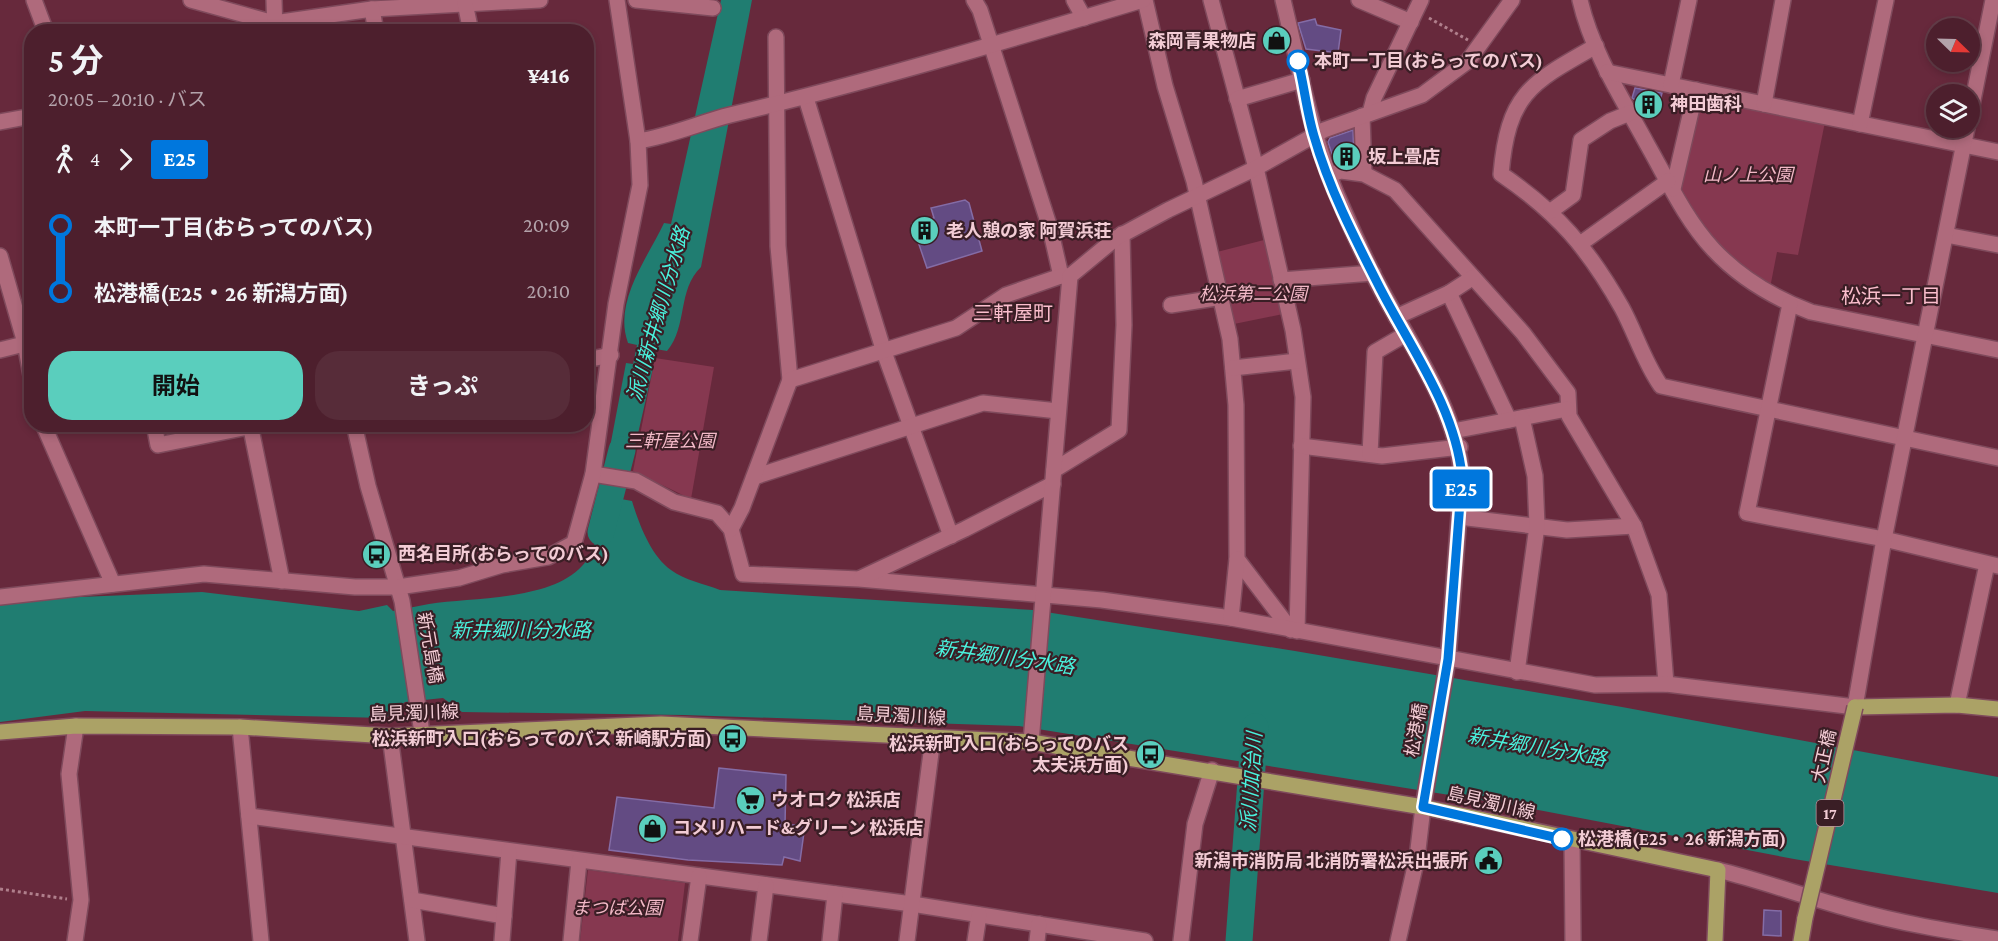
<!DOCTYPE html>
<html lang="ja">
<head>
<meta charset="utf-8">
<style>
  :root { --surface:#4d1f2d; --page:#572c39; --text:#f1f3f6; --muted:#b3a2aa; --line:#643d49; --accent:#5acebd }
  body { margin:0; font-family:"Crimson Pro","Noto Sans JP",serif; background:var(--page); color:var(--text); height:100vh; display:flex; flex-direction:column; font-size:22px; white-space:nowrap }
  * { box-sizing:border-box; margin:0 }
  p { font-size:20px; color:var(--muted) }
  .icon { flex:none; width:33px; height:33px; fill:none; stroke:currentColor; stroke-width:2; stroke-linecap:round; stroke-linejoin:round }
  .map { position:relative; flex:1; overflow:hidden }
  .details { position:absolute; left:24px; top:24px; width:570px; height:408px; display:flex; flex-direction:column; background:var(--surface); border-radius:24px; box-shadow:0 3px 9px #0003,0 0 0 2px var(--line) }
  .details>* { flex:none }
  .badge { padding:0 12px; border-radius:4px; font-size:21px; line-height:39px }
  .needle { width:39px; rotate:113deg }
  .controls { position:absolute; left:1926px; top:18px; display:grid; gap:12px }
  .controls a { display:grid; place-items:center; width:54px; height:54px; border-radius:50%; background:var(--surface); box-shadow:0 3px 9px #0003,0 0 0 2px var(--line); font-size:30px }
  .map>.badge { position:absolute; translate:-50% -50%; box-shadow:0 0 0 3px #fff }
  .legs { display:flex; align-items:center; gap:9px; height:66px; padding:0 24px; font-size:20px }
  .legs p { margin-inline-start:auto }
  .head { display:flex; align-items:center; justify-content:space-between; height:102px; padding:0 24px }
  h1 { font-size:33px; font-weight:700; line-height:45px }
  .cta { display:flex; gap:12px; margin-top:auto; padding:12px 24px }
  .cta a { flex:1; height:69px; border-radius:24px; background:var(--accent); color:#111; font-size:24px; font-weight:700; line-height:69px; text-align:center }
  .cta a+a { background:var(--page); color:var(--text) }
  ul { padding:0 24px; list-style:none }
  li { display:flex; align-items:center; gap:21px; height:66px; font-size:22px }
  li i { display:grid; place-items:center; width:9px; height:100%; margin:0 8px; background:currentColor }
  li i::after { content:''; width:15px; height:15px; margin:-8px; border:4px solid; border-radius:50%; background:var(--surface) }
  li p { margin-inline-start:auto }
  li:first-child i { background:linear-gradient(#0000 50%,currentColor 0) }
  li:last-child i { background:linear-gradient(currentColor 50%,#0000 0) }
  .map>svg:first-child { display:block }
  .green { fill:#863850 }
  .water { fill:#207d71 }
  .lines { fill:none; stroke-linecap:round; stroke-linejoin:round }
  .river { stroke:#207d71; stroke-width:27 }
  .building { fill:#634b83; stroke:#846ca6; stroke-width:1.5 }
  .minor-casing { stroke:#7f4a5c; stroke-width:18 }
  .major-casing { stroke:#7f4a5c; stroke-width:18 }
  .path { stroke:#b07f8c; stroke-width:3; stroke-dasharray:3 3; stroke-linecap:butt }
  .minor { stroke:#af6a7c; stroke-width:15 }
  .major { stroke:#aba266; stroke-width:15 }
  .major-bridge-casing { stroke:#7f4a5c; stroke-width:18; stroke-linecap:butt }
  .major-bridge { stroke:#aba266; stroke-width:15 }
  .line-1-casing { stroke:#fff; stroke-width:14 }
  .line-1 { stroke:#07d; stroke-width:9 }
  .stop-1-dot { fill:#fff; stroke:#07d; stroke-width:3 }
  .labels { text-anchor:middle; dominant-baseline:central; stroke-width:4.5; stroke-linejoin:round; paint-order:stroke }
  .shield { fill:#3a1e25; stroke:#bc98a0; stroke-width:1.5 }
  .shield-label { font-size:16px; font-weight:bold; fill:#f3ccd5 }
  .poi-label { font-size:18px; font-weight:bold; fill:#f3ccd5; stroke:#3a1e25; text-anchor:start }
  .stop-label { font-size:18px; font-weight:bold; fill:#f3ccd5; stroke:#3a1e25; text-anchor:start }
  .park-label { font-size:18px; font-style:italic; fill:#f3b9c7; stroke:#3a1e25 }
  .street-label { font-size:18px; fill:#f3ccd5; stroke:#3a1e25 }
  .neighbourhood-label { font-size:20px; fill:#fbbecd; stroke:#3a1e25 }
  .water-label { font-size:20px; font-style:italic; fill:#49f1dc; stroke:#3a1e25 }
</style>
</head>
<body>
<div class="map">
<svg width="1998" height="941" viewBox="0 0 1998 941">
  <rect width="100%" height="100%" fill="#67293c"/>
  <g class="green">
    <path d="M1700,95l125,27 -27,133 -21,-3 -7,36c-43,-30 -65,-56 -90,-102z"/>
    <polygon points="1264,240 1283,314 1234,324 1217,252"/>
    <polygon points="655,358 714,367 691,499 633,471"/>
    <polygon points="588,870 685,883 678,941 580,941"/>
  </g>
  <g class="water">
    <path d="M721,0h31l-51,267c-24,23 -13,59 -34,84l-17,-3 -3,18 6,2 -24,105 -23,-5 20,-105 7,1 4,-19 -9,-2c-15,-41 19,-84 36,-120l7,1z"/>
    <path d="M605,496l27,5c7,23 19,55 39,69 13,10 34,14 49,20l313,20 262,41 327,56 376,70v116l-204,-34 -276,-53 -499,-80 -335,-11 -222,-3 -19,-14 -38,4 -19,16 -301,-7 -85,11v-118l31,-5 171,-7 157,19 28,-6 6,6c12,-2 24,-5 36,-7 43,-7 121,-3 153,-38 16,-16 18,-49 23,-70z"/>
  </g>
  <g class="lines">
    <g class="river">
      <polyline points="601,532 622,450"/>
      <polyline points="1239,941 1255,727"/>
    </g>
  </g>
  <g class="building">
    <polygon points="1315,19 1317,25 1341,30 1338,53 1306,49 1298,23"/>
    <polygon points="1635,88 1662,93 1656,115 1641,111 1643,105 1637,104 1637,101 1632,98"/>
    <polygon points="1353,130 1354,163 1335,163 1328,142 1330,138"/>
    <polygon points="965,200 969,203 982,251 927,268 912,224 934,218 931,208"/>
    <polygon points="719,768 786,775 785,825 805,825 800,861 784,857 782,865 688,860 609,850 617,797 714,808"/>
    <polygon points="1764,910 1781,911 1781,936 1763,935"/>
  </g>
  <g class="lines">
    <defs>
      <g id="minor">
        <polyline points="34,0 46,32"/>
        <polyline points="191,0 274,23 372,9 540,0"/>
        <polyline points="274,0 275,32"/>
        <polyline points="636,0 713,8"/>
        <polyline points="974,0 980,10 1050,228 1061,276"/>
        <polyline points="1074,0 1084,18"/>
        <polyline points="1145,0 1165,86 1194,181 1230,339 1236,405 1237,559 1291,630"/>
        <polyline points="1211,0 1256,168 1293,330 1303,397 1297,631"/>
        <path d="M1283,0c16,65 27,132 53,193 15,34 29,68 47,100 31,57 73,117 79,183l-14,183 -25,148 -6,51 -19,83"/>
        <polyline points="1359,0 1411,22"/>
        <path d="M1580,0c12,52 42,98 67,144 20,35 38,75 66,105 27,29 61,49 98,63l187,38"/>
        <polyline points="465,3 471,32"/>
        <polyline points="372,9 376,32"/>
        <polyline points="776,37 778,246 790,380"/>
        <path d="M1596,46c-66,37 -88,48 -95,128 57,39 87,74 121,134 14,26 22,54 39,78l337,72"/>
        <polyline points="1607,72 1998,152"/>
        <polyline points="1671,85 1689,0"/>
        <polyline points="806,98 884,352 951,536"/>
        <polyline points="1237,99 1302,80"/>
        <polyline points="1764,104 1783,0"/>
        <polyline points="1370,113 1374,98 1421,0"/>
        <polyline points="1970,115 1993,0"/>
        <polyline points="1362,116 1364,174"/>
        <polyline points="0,122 32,116"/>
        <polyline points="1860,124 1886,0"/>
        <path d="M638,141c32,-5 61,-18 92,-26 139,-33 276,-74 413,-115"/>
        <polyline points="1329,175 1341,171 1364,174 1395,190 1523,333 1568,393 1569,416 1634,526 1659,595 1666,684"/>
        <polyline points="1673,189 1696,90"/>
        <polyline points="1551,211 1573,195 1581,140 1610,121 1630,113"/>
        <polyline points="1946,235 1998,245"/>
        <polyline points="1580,244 1668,181"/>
        <polyline points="0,256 25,343 32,381"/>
        <polyline points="1281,280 1373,273"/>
        <polyline points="1449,293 1509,420"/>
        <polyline points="1790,304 1747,513 1884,539 1998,566"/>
        <polyline points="1171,305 1222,297"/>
        <polyline points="1396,317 1449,293 1472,278"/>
        <polyline points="0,350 32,342"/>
        <polyline points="586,360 611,355"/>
        <polyline points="1233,368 1297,361"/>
        <polyline points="43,424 113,584"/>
        <polyline points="154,424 158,445 263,424"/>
        <polyline points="250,424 282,581"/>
        <polyline points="354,424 368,486 402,601 422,733"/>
        <polyline points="1453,431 1567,409"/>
        <polyline points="1301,446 1382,456 1460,447"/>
        <polyline points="1370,454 1375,352 1406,334"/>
        <polyline points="1054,470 1119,430 1124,325 1122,234"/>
        <polyline points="593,474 636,481 674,502 717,513 731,529 743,574 859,579 1102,600 1231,618 1595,685 1666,684 1855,707 1884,539 1967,128"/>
        <polyline points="754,477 983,403 1058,411"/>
        <polyline points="1459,517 1567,530 1634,526"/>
        <polyline points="731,529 742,508 790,380 956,328 1006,295 1061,276 1070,276"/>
        <polyline points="861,578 965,529 1053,484"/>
        <polyline points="0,597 204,574 355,587 398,587 459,578 502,565 548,557 574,543 593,474 616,304 640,185 638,141 617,0"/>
        <polyline points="1231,618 1237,559"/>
        <polyline points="1517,672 1537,526 1535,476 1522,418"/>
        <polyline points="1957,705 1987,564"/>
        <polyline points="240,727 261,941"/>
        <polyline points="390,736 417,941"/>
        <polyline points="1031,742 1070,276 1116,238 1168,210 1256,168 1324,130 1422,95 1468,61 1512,0"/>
        <polyline points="249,816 912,904 1145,941"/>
        <polyline points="1572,841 1573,941"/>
        <path d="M1718,870c45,11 88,27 132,39 49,14 98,22 148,30"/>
        <polyline points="412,900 504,916"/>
        <polyline points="75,941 81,900 69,774 76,726"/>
        <polyline points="502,941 509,851"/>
        <polyline points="571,941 579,861"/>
        <polyline points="690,941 699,876"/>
        <polyline points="759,941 766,885"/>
        <polyline points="830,941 835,894"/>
        <polyline points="907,941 933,737"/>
        <polyline points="975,941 979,915"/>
        <polyline points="1037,941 1039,924"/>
        <polyline points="1181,941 1195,824 1212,770"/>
      </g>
      <g id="major">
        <polyline points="1855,707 1957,705 1998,709"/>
        <polyline points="0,732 76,726 240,727 390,736 661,724 1031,742 1423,807 1718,870 1715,941"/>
        <polyline points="1801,941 1805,918"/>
      </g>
    </defs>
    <use href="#minor" class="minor-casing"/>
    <use href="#major" class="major-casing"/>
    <g class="path">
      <polyline points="1429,18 1468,40"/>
      <polyline points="0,889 67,899"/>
    </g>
    <use href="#minor" class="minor"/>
    <use href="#major" class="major"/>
    <defs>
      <polyline id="major-bridge" points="1805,918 1855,707"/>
    </defs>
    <use href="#major-bridge" class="major-bridge-casing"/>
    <use href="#major-bridge" class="major-bridge"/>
  </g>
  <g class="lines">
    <defs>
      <path id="line-1" d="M1298,61c6,24 9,52 16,75 15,53 42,105 67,154 31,60 74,118 81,186l-14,183 -25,148 139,32"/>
    </defs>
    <use href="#line-1" class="line-1-casing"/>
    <use href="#line-1" class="line-1"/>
  </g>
  <defs>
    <symbol id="shop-disc" viewBox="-11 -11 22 22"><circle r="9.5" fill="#5acebd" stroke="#3a1e25"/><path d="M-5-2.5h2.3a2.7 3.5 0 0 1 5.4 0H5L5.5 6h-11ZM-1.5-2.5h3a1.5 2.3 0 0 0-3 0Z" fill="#111"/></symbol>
    <symbol id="building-disc" viewBox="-11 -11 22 22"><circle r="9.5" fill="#5acebd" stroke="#3a1e25"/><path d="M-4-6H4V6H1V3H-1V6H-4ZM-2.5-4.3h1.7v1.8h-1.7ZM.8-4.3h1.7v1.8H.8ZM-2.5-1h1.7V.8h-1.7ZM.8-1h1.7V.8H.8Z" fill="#111"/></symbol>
    <symbol id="bus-disc" viewBox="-11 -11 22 22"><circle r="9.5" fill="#5acebd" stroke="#3a1e25"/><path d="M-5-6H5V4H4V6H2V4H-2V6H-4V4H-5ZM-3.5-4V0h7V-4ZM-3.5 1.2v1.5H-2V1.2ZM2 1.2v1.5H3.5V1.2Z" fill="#111"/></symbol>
    <symbol id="supermarket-disc" viewBox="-11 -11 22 22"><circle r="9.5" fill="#5acebd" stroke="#3a1e25"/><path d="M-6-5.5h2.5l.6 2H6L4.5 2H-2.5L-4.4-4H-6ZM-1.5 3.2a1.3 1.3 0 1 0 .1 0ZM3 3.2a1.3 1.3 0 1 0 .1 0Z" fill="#111"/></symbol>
    <symbol id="civic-disc" viewBox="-11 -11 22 22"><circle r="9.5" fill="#5acebd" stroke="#3a1e25"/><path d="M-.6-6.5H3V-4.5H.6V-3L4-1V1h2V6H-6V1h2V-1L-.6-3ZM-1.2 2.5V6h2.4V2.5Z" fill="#111"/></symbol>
  </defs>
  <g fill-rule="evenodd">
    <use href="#shop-disc" x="1260" y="24" width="33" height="33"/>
    <use href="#building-disc" x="1632" y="88" width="33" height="33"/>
    <use href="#building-disc" x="1330" y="140" width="33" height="33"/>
    <use href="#building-disc" x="908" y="214" width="33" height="33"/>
    <use href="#bus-disc" x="360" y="538" width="33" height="33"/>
    <use href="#bus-disc" x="716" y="722" width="33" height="33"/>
    <use href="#bus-disc" x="1134" y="738" width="33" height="33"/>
    <use href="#supermarket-disc" x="734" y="784" width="33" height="33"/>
    <use href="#shop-disc" x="636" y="812" width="33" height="33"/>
    <use href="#civic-disc" x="1472" y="844" width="33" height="33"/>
  </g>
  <g class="stop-1-dot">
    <circle cx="1298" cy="61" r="10"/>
    <circle cx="1562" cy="839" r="10"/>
  </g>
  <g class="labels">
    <rect class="shield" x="1816.5" y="800" width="27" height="26" rx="4.5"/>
    <g class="shield-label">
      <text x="1830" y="813">17</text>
    </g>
    <g class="poi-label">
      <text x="1256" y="41" text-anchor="end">森岡青果物店</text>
      <text x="1670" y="104">神田歯科</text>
      <text x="1368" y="157">坂上畳店</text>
      <text x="946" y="231">老人憩の家 阿賀浜荘</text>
      <text x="398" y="554">西名目所(おらってのバス)</text>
      <text x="712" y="739" text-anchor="end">松浜新町入口(おらってのバス 新崎駅方面)</text>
      <text x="1129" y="744" text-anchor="end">松浜新町入口(おらってのバス<tspan x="1129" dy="21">太夫浜方面)</tspan></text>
      <text x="771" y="800">ウオロク 松浜店</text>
      <text x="673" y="828">コメリハード&amp;グリーン 松浜店</text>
      <text x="1468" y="861" text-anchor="end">新潟市消防局 北消防署松浜出張所</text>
    </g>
    <g class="stop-label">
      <text x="1314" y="61">本町一丁目(おらってのバス)</text>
      <text x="1578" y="839">松港橋(E25・26 新潟方面)</text>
    </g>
    <g class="park-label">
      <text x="1748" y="175">山ノ上公園</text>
      <text x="1253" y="294">松浜第二公園</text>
      <text x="670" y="441">三軒屋公園</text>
      <text x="617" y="908">まつば公園</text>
    </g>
    <g class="street-label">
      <text transform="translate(430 648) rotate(80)">新元島橋</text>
      <text transform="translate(414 713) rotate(-2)">島見濁川線</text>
      <text transform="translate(901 716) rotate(3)">島見濁川線</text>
      <text transform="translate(1416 730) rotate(-80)">松港橋</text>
      <text transform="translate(1824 756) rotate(-77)">大正橋</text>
      <text transform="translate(1491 803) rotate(13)">島見濁川線</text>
    </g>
    <g class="neighbourhood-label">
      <text x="1891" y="296">松浜一丁目</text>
      <text x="1013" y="313">三軒屋町</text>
    </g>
    <g class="water-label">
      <text transform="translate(658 314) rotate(-74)">派川新井郷川分水路</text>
      <text x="521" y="630">新井郷川分水路</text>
      <text transform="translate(1005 657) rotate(8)">新井郷川分水路</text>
      <text transform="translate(1537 747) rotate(10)">新井郷川分水路</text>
      <text transform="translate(1251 782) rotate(-86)">派川加治川</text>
    </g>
  </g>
</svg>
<div class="controls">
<a><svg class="needle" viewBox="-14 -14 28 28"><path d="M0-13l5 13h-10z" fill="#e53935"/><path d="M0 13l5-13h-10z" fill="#b3a2aa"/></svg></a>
<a><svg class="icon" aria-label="layers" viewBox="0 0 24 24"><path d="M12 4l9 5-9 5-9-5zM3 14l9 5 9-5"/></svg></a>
</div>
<b class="badge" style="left:1461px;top:489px;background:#07d;color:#fff">E25</b>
<section class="details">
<div class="head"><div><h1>5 分</h1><p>20:05 – 20:10 · バス</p></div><b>¥416</b></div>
<div class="legs"><svg class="icon" aria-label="walk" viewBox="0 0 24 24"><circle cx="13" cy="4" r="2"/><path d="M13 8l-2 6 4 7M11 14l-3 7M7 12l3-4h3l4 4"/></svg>4<svg class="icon" aria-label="forward" viewBox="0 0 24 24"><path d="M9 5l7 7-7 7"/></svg><b class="badge" style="background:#07d;color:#fff">E25</b></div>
<ul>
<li><i style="color:#07d"></i><b>本町一丁目(おらってのバス)</b><p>20:09</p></li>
<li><i style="color:#07d"></i><b>松港橋(E25・26 新潟方面)</b><p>20:10</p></li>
</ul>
<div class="cta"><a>開始</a><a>きっぷ</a></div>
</section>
</div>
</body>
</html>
